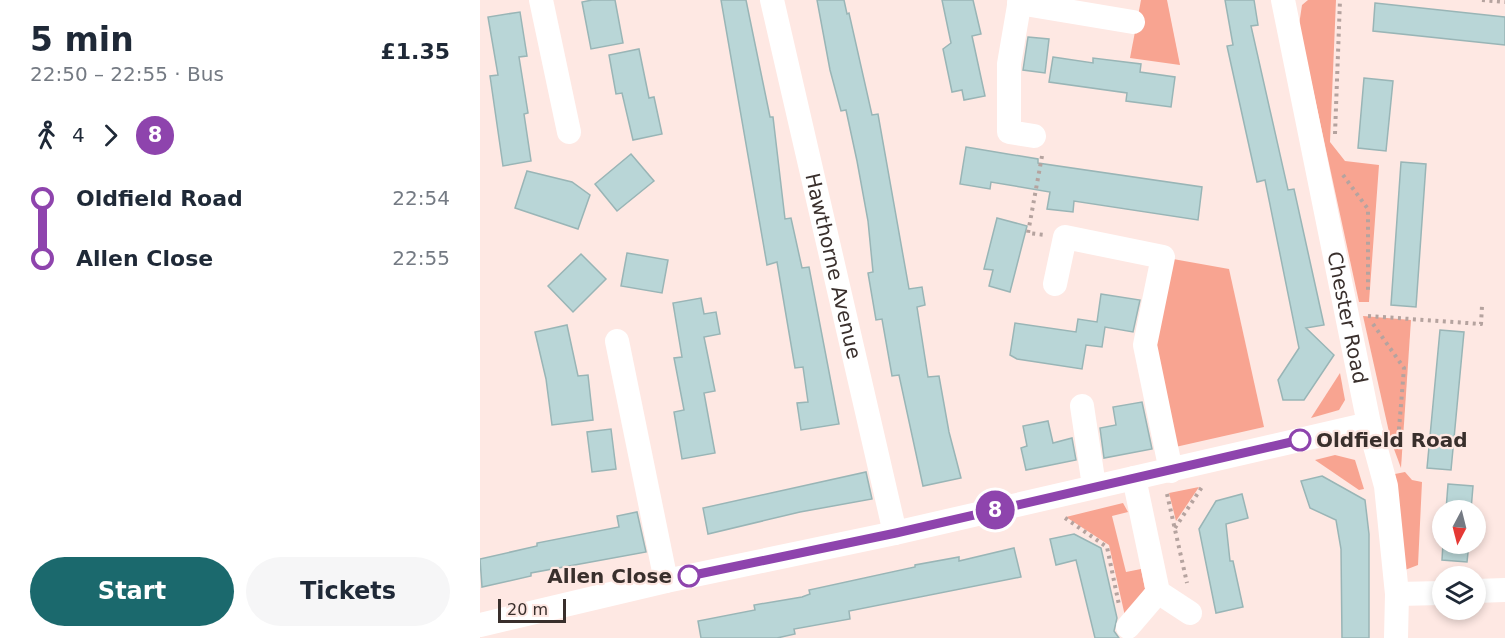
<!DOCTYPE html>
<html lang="en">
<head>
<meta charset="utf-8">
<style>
  :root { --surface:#fff; --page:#f6f6f7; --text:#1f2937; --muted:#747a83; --accent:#1b696d }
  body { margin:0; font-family:"DejaVu Sans",sans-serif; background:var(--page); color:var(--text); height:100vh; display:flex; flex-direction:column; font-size:22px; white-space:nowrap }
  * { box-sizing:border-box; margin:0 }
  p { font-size:20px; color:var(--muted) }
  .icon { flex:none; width:33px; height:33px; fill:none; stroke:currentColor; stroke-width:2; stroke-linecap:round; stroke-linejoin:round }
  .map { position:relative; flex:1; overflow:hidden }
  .panel { display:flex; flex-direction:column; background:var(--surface); width:480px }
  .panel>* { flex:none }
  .badge { padding:0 12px; border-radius:20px; font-size:21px; line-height:39px }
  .needle { width:39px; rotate:187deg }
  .tools { position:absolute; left:952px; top:500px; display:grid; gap:12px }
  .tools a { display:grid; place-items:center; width:54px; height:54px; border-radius:50%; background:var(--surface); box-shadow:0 3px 9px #0003; font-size:30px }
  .scale { position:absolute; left:18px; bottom:15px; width:68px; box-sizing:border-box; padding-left:6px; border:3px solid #392f2c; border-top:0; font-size:16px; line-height:21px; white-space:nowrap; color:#392f2c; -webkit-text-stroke:4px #fee8e3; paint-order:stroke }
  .map>.badge { position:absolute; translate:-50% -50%; box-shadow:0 0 0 3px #fff }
  .legs { display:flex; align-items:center; gap:9px; height:66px; padding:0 30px; font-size:20px }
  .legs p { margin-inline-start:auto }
  .headline { display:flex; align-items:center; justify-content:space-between; height:102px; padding:0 30px }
  h1 { font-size:33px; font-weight:700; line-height:45px }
  .button { display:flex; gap:12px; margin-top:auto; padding:12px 30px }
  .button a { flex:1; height:69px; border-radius:36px; background:var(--accent); color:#fff; font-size:24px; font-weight:700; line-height:69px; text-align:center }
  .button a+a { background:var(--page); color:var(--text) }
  ul { padding:0 30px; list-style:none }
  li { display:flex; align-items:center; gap:21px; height:60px; font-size:22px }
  li i { display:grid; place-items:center; width:9px; height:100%; margin:0 8px; background:currentColor }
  li i::after { content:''; width:15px; height:15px; margin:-8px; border:4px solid; border-radius:50%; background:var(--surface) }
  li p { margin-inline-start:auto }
  li:first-child i { background:linear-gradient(#0000 50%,currentColor 0) }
  li:last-child i { background:linear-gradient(currentColor 50%,#0000 0) }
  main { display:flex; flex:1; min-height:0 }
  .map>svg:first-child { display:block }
  .green { fill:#f8a491 }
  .building { fill:#b9d6d7; stroke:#99b5b6; stroke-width:1.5 }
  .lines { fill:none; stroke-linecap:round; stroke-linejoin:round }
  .path { stroke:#b5a39f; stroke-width:4; stroke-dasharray:3 4.5; stroke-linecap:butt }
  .minor { stroke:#fff; stroke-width:24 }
  .line-1-casing { stroke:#fff; stroke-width:14 }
  .line-1 { stroke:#8e44ad; stroke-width:9 }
  .stop-1-dot { fill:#fff; stroke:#8e44ad; stroke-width:3 }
  .labels { text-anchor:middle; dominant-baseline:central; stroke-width:4.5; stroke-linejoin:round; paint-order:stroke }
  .street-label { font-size:20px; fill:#392f2c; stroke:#fee8e3 }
  .stop-label { font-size:20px; font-weight:bold; fill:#392f2c; stroke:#fee8e3; text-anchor:start }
</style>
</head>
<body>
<main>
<section class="panel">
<div class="headline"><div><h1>5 min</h1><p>22:50 – 22:55 · Bus</p></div><b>£1.35</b></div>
<div class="legs"><svg class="icon" aria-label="walk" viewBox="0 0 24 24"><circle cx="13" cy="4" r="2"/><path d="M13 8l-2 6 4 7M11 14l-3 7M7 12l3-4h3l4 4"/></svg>4<svg class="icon" aria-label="forward" viewBox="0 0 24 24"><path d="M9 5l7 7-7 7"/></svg><b class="badge" style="background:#8e44ad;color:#fff">8</b></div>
<ul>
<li><i style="color:#8e44ad"></i><b>Oldfield Road</b><p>22:54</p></li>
<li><i style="color:#8e44ad"></i><b>Allen Close</b><p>22:55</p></li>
</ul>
<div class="button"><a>Start</a><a>Tickets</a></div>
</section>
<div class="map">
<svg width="1025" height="638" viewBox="0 0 1025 638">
  <rect width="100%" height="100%" fill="#fee8e3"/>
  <g class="green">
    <polygon points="661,0 687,0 700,65 650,58"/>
    <polygon points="828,0 856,0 850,142 865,161 899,165 889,302 879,302 819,25 822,5"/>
    <polygon points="693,259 749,269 784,427 691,448 672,348"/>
    <polygon points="883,316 931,320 921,468 911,441"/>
    <polygon points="860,373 865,400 859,410 831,418"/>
    <polygon points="855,455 875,460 884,489 879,490 835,460"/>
    <polygon points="925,472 932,480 942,482 938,565 925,570 915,474"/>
    <polygon points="719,487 696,521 689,493"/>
    <polygon points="643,503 648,512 632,516 646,572 661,569 665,589 645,616 629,545 586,517"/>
  </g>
  <g class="building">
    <polygon points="112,0 135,0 143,43 111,49 102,2"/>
    <polygon points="241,0 266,0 290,117 293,117 305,219 311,218 322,268 329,267 359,424 321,430 317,403 328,402 323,367 315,368 297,262 287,265"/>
    <polygon points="337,0 364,0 367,14 369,13 392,115 398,114 429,289 442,287 445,305 437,307 448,377 459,376 469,432 481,478 443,486 419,375 412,376 402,319 396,320 388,273 393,272 388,221 377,161 366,110 361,111 350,70"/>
    <polygon points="462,0 493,0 501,34 492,36 505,96 484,100 482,90 472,92 463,49 471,43"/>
    <polygon points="745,0 774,0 778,25 771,26 808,190 814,189 844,325 826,328 854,355 824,400 803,400 798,380 819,348 785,180 777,182 747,46 753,45"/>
    <polygon points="895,3 1025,17 1025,45 893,31"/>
    <polygon points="40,12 47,56 39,57 48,113 44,114 51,161 23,166 10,76 18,75 8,17"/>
    <polygon points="548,37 569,39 565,73 543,70"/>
    <polygon points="159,49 169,98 174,97 182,134 153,140 142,93 136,94 129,55"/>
    <polygon points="573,57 613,63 613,58 661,64 660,72 695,77 691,107 646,101 647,93 569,82"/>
    <polygon points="884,78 913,81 906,151 878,148"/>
    <polygon points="486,147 558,159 558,163 722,187 718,220 594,201 593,212 567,209 570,192 511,182 510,189 480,184"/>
    <polygon points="151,154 174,181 137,211 115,184"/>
    <polygon points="921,162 946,164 936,307 911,305"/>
    <polygon points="47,171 92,182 110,195 98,229 35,208"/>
    <polygon points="517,218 547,226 530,292 509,286 513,270 504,269"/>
    <polygon points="147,253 188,260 182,293 141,286"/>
    <polygon points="101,254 126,279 93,312 68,286"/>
    <polygon points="621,294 660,300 653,332 625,327 622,347 606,345 602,369 537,359 530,355 535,323 596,332 598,319 617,322"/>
    <polygon points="221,298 224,314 236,312 240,334 224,337 235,391 224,393 235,453 202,459 194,412 204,410 194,358 202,357 193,303"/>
    <polygon points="87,325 98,376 108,375 113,420 72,425 66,379 55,332"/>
    <polygon points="960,330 984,332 971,470 947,468"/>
    <polygon points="662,402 672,449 624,458 620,428 636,425 633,407"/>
    <polygon points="568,421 573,443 592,438 596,460 546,470 541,448 547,446 543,426"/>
    <polygon points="131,429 136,469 112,472 107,432"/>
    <polygon points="386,472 392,499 320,512 228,534 223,508"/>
    <polygon points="842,476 885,500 889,534 889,638 862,638 861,549 856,520 830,508 821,481"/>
    <polygon points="968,484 993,486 991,510 966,510"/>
    <polygon points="762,494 768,518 746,524 750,561 753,561 763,607 736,613 719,529 736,501"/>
    <polygon points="157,512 166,552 51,573 51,576 2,587 0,559 57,546 57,543 139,527 137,516"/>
    <polygon points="594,534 621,548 637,618 634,631 639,638 615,638 596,560 576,565 570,539"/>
    <polygon points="963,543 989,543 987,562 962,560"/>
    <polygon points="534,548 541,577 369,611 370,619 314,629 315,634 297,638 221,638 218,621 275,610 274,605 322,597 330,594 329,590 435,567 435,565 479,557 479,561"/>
  </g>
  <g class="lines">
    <g class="path">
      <polyline points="1002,0 1025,2"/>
      <polyline points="855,134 860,0"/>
      <polyline points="562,156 548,233 565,235"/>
      <polyline points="863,175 888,209 888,294"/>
      <polyline points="888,316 1001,324 1002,306"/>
      <polyline points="893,324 924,368 918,441"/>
      <polyline points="687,494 707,583"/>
      <polyline points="585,518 627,547 639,605"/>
      <polyline points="695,528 722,487"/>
    </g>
    <g class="minor">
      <polyline points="61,0 89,132"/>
      <path id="s1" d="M292,0l123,533"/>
      <polyline points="540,0 529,64 529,132 554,136"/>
      <path id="s2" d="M803,0l86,424 17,62 11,108 -1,44"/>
      <polyline points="539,3 653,22"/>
      <polyline points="575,284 585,237 683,257 665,345 691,471"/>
      <polyline points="137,341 186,581"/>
      <polyline points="602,406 614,486"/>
      <polyline points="654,478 678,592 710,613"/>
      <polyline points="996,591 1025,590"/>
      <polyline points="917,594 963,593"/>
      <polyline points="0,625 186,581 415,533 889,424"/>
      <polyline points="648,627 678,592"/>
    </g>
  </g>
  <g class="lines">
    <defs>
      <polyline id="line-1" points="209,576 416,533 820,440"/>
    </defs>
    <use href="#line-1" class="line-1-casing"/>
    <use href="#line-1" class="line-1"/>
  </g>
  <g class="stop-1-dot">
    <circle cx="820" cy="440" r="10"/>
    <circle cx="209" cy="576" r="10"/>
  </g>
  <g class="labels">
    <g class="street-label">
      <text stroke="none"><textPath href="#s1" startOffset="273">Hawthorne Avenue</textPath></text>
      <text stroke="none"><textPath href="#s2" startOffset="324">Chester Road</textPath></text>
    </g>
    <g class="stop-label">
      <text x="836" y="440">Oldfield Road</text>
      <text x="192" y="576" text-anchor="end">Allen Close</text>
    </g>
  </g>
</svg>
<div class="tools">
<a><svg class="needle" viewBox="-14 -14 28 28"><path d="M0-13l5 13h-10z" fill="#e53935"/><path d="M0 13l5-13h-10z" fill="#747a83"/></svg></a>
<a><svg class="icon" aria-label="layers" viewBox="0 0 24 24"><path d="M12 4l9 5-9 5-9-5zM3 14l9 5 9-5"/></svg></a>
</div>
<div class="scale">20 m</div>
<b class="badge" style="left:515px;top:510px;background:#8e44ad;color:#fff">8</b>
</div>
</main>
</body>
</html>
